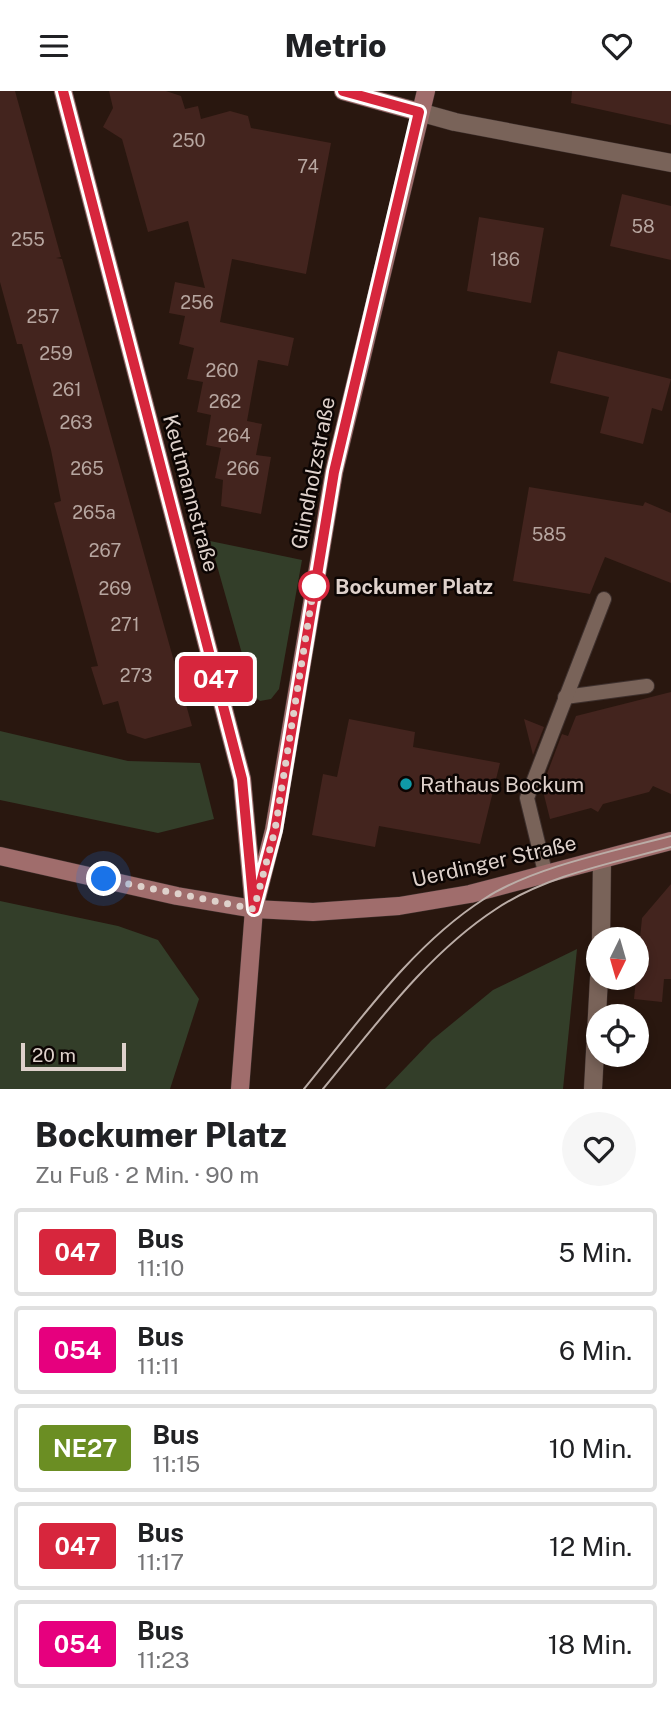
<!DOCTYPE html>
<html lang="de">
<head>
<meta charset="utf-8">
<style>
  :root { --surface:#fff; --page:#f6f6f6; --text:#202124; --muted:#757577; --line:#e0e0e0 }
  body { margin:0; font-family:"Public Sans",sans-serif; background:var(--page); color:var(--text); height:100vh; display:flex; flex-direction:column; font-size:26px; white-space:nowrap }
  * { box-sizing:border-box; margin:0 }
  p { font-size:23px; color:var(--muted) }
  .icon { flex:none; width:38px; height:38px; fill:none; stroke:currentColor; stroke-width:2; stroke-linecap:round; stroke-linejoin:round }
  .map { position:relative; height:998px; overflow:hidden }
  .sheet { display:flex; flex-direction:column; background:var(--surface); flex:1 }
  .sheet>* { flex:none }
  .badge { padding:0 14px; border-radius:5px; font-size:24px; line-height:46px }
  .needle { width:46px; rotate:185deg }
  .tools { position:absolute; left:586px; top:836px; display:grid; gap:14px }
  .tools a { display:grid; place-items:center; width:63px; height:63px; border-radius:50%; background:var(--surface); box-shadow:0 4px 10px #0003; font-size:35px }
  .scale { position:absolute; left:21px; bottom:18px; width:105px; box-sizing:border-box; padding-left:7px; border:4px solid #ded1cb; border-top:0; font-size:19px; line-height:24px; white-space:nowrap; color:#ded1cb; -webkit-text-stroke:5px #0c0503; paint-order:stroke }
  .you { position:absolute; width:35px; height:35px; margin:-18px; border:5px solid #fff; border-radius:50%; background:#1a73e8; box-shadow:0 0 0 10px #1a73e833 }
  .map>.badge { position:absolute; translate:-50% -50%; box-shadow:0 0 0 4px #fff }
  .round { display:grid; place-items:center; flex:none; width:74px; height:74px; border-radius:37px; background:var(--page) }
  .summary { display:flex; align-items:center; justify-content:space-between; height:119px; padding:0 35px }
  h1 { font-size:33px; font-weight:800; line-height:52px }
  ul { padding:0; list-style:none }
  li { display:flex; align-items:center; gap:21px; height:88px; margin:0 14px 10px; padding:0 21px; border:4px solid var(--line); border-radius:7px }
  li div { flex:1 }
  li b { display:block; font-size:26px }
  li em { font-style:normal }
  li .badge { min-width:77px; font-weight:700; text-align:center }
  header { display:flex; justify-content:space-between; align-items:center; height:91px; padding:0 35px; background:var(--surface); font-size:32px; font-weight:800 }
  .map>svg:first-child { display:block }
  .green { fill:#333e29 }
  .building { fill:#43241e }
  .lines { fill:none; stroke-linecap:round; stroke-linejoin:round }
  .lane-casing { stroke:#3e302d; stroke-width:16 }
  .street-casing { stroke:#3e302d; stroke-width:19 }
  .secondary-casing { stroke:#3e302d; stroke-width:19 }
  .lane { stroke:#796359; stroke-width:14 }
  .street { stroke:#796359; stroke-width:18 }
  .secondary { stroke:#a06d6c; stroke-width:18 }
  .tram { stroke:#bbada7; stroke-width:2 }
  .line-casing { stroke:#fff; stroke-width:16 }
  .line { stroke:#d7263d; stroke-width:10 }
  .walk { stroke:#ded1cb; stroke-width:7; stroke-dasharray:0 12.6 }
  .stop-dot { fill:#fff; stroke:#d7263d; stroke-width:3.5 }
  .culture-dot { fill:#0f9aa8; stroke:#0c0503; stroke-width:2.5 }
  .labels { text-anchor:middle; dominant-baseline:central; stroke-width:5; stroke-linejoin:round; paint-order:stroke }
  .number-label { font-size:18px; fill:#b7a6a0 }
  .street-label { font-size:21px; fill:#ded1cb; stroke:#0c0503 }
  .stop-label { font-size:21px; font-weight:bold; fill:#ded1cb; stroke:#0c0503; text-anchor:start }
  .poi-label { font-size:21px; fill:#ded1cb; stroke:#0c0503; text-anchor:start }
</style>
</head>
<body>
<header><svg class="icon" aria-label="menu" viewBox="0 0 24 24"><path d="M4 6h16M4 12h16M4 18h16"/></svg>Metrio<svg class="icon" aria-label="heart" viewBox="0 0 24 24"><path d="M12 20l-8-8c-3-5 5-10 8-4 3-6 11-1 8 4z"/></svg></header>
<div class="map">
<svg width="671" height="998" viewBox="0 0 671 998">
  <rect width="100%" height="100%" fill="#29170f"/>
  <g class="green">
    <polygon points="210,450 302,469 279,598 271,608 260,610 254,605"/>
    <polygon points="0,640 128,670 200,672 214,728 158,742 0,709"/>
    <polygon points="0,810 118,835 158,849 199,908 170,998 0,998"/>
    <polygon points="577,858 563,998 385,998 432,949 493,899"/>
  </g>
  <g class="building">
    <polygon points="0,0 15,0 61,166 56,167 62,168 192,635 145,648 127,642 118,610 103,614 91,576 98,575 54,412 61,410 51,359 22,253 17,253 0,191"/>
    <polygon points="109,0 166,0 181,5 185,18 198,15 201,28 230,20 248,25 251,37 331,52 306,183 232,168 220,231 294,247 288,275 258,269 247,330 262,333 256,364 271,366 261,423 221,415 223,389 215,387 221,357 206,354 211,324 197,321 203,291 187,288 194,257 179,253 185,225 169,222 175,191 205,197 188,130 148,141 122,48 103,36 113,17"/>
    <polygon points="572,0 671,0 671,34 571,12"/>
    <polygon points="622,103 671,115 671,169 610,155"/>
    <polygon points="479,126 544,137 531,212 467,200"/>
    <polygon points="558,260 671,288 662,320 652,317 643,353 600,342 609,306 550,292"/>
    <polygon points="529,396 643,415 645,411 671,422 671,492 605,466 590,503 513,490"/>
    <polygon points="671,601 671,703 653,695 649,701 603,713 598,721 591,717 550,728 542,696 562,643 568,645 576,625"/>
    <polygon points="349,628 415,641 413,656 500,672 480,753 379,735 375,756 312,744 323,683 337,686"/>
    <polygon points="524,628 544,636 533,664"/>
    <polygon points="671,793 671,888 664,888 662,911 634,908 642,827"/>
  </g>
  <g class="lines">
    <defs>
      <g id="lane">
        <polyline points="565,606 647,595"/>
        <polyline points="545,781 527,707 604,508"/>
      </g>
      <g id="street">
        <polyline points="419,21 455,31 671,72"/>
        <polyline points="601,849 602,769"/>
        <polyline points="593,998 599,887"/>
      </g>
      <g id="secondary">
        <polyline points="63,0 242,688 253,808"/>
        <polyline points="343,0 419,21"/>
        <polyline points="0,765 177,805 254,818 313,821 399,815 470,803 671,750"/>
        <polyline points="240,998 254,818 274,739 334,381 426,0"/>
      </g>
    </defs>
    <use href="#lane" class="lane-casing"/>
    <use href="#street" class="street-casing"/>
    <use href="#secondary" class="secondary-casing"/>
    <use href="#lane" class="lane"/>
    <use href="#street" class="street"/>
    <use href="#secondary" class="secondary"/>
    <g class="tram">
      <path d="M304,998c54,-66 107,-143 180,-190 49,-32 130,-48 187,-63"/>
      <path d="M323,998c52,-63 104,-135 173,-180 51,-34 117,-46 175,-62"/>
    </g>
  </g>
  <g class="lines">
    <defs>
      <polyline id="line" points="63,0 242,688 254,818 275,739 334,381 419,21 343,0"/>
    </defs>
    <use href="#line" class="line-casing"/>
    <use href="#line" class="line"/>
    <polyline class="walk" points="104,788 254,818 275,739 314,495"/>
  </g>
  <circle class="stop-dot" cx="314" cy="495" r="14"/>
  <circle class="culture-dot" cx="406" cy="693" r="7"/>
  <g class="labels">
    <g class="number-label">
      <text x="189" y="49">250</text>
      <text x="308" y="75">74</text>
      <text x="643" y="135">58</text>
      <text x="28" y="148">255</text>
      <text x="505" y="168">186</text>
      <text x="197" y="211">256</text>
      <text x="43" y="225">257</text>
      <text x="56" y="262">259</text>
      <text x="222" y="279">260</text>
      <text x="67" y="298">261</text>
      <text x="225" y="310">262</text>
      <text x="76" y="331">263</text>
      <text x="234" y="344">264</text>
      <text x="87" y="377">265</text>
      <text x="243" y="377">266</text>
      <text x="94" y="421">265a</text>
      <text x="549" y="443">585</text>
      <text x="105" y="459">267</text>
      <text x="115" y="497">269</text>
      <text x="125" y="533">271</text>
      <text x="136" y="584">273</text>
    </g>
    <g class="street-label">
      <text transform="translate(313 382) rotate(-79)">Glindholzstraße</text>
      <text transform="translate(191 402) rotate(75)">Keutmannstraße</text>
      <text transform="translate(494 770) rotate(-13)">Uerdinger Straße</text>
    </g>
    <g class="stop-label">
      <text x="335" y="495">Bockumer Platz</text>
    </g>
    <g class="poi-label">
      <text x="420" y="693">Rathaus Bockum</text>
    </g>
  </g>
</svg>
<div class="tools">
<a><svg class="needle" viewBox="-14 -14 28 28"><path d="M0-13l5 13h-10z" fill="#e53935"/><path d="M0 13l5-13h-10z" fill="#757577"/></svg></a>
<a><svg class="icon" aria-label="locate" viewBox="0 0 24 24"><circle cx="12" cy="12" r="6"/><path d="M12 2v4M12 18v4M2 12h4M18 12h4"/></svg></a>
</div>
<div class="scale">20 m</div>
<div class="you" style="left:104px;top:788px"></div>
<b class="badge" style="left:216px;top:588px;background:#d7263d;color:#fff">047</b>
</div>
<section class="sheet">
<div class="summary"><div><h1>Bockumer Platz</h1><p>Zu Fuß · 2 Min. · 90 m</p></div><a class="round"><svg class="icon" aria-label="heart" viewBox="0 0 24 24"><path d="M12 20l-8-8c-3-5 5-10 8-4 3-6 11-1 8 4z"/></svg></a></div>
<ul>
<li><span class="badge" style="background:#d7263d;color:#fff">047</span><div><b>Bus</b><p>11:10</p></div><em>5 Min.</em></li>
<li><span class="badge" style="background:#e6007e;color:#fff">054</span><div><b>Bus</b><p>11:11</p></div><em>6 Min.</em></li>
<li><span class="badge" style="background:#6b8e23;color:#fff">NE27</span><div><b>Bus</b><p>11:15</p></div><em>10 Min.</em></li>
<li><span class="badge" style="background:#d7263d;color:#fff">047</span><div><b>Bus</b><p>11:17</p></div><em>12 Min.</em></li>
<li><span class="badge" style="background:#e6007e;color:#fff">054</span><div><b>Bus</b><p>11:23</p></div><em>18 Min.</em></li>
</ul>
</section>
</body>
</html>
